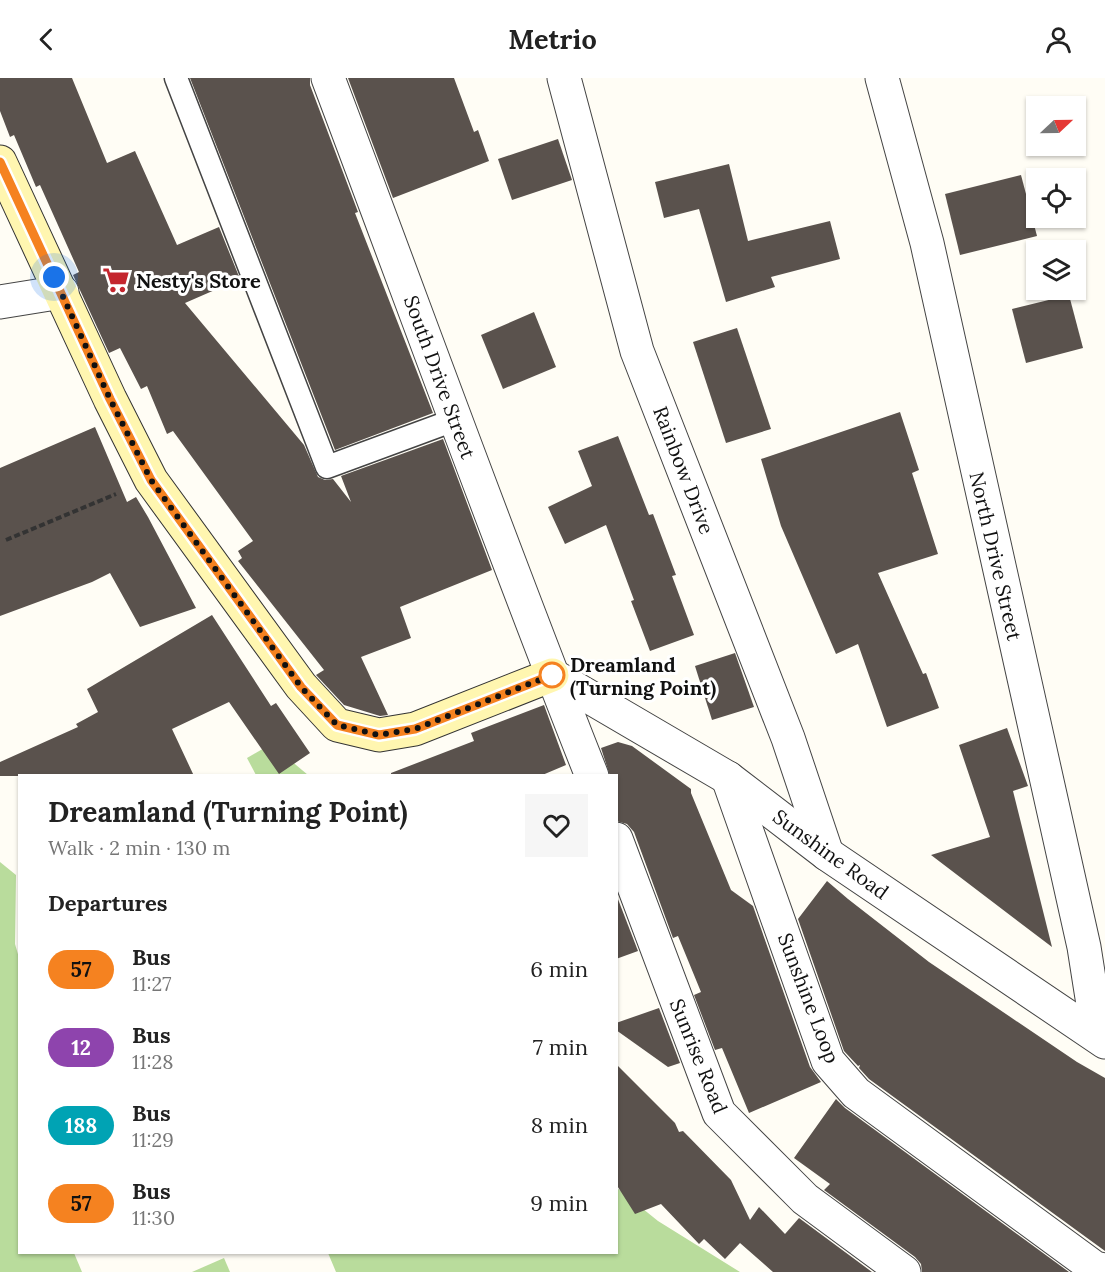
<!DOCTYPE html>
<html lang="en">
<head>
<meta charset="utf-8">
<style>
  :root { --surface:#fff; --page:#f6f6f6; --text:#222; --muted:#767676 }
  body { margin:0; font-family:Lora,serif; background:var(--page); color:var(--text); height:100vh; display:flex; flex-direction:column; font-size:22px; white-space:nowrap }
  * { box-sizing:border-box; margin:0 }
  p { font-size:20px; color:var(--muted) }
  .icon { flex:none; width:33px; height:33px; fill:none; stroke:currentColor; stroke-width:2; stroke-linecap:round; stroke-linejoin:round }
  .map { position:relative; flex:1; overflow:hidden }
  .drawer { position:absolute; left:18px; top:696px; width:600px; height:480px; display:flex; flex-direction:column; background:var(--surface); border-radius:0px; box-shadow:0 2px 4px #0004 }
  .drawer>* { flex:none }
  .badge { padding:0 12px; border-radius:20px; font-size:21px; line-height:39px }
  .needle { width:39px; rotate:68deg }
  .fabs { position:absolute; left:1026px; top:18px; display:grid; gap:12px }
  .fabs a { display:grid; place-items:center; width:60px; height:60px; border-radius:0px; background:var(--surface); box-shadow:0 2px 4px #0004; font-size:30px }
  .you { position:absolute; width:30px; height:30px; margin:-15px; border:4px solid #fff; border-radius:50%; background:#1a73e8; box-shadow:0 0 0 9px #1a73e833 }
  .map>.badge { position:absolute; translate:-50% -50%; box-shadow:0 0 0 3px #fff }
  h2 { padding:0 30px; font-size:22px; line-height:54px }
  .round { display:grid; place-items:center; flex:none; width:63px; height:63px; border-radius:0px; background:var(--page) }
  .head { display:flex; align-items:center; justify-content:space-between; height:102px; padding:0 30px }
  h1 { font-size:28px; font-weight:700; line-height:45px }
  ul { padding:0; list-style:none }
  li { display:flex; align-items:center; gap:18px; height:78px; padding:0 30px }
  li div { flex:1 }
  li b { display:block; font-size:22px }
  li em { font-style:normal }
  li .badge { min-width:66px; font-weight:700; text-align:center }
  header { display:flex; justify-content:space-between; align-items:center; height:78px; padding:0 30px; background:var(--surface); font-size:27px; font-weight:700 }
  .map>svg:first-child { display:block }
  .forest { fill:#b9dc9c }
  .building { fill:#5a524d }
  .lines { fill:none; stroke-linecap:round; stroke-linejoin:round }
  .lane-casing { stroke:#444; stroke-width:25 }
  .street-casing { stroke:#444; stroke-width:35 }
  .secondary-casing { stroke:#333; stroke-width:35 }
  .path { stroke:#333; stroke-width:4; stroke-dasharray:6 3; stroke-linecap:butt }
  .lane { stroke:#fff; stroke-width:22 }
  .street { stroke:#fff; stroke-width:33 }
  .secondary { stroke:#fff6b0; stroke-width:33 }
  .line-casing { stroke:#fff; stroke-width:14 }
  .line { stroke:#f58220; stroke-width:9 }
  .walk { stroke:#111; stroke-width:6; stroke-dasharray:0 10.8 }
  .stop-dot { fill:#fff; stroke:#f58220; stroke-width:3 }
  .labels { text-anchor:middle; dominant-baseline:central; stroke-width:6; stroke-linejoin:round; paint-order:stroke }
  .poi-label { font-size:20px; font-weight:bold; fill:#111; stroke:#fff; text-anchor:start }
  .street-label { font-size:20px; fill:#111; stroke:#fff }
  .stop-label { font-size:20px; font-weight:bold; fill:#111; stroke:#fff; text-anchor:start }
</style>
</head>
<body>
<header><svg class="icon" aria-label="back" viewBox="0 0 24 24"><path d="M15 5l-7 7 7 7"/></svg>Metrio<svg class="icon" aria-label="person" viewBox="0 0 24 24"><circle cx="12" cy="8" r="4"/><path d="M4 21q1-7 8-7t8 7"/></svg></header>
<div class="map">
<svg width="1105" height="1194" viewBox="0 0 1105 1194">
  <rect width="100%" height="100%" fill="#fffdf5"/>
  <g class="forest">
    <polygon points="271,666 308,697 256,697 247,680"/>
    <polygon points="0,784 16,797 15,866 20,883 20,1174 74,1175 82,1194 0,1194"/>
    <polygon points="617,1110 658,1143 740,1194 336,1194 328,1175 616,1174"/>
    <polygon points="224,1180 230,1194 192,1194"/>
  </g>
  <g class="building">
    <polygon points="0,0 72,0 107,85 135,73 177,167 219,149 240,201 185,225 304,367 318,399 325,402 333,401 351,424 341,398 443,361 492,492 400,529 411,560 361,579 388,637 380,638 344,627 316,597 324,592 238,483 242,480 238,473 253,463 173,353 167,356 147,308 141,311 120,270 109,275 73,197 79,194 40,107 36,109 14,57 10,59 0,33"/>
    <polygon points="190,0 310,0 310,7 358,134 355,135 433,335 335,372"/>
    <polygon points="348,0 454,0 474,54 478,52 489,83 393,120"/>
    <polygon points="558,61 572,102 512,122 498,81"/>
    <polygon points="729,86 748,163 830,143 840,181 771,199 775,209 726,224 699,131 664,140 655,104"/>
    <polygon points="1021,97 1037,158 960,177 945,116"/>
    <polygon points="1069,217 1083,270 1026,285 1012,231"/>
    <polygon points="534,234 556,289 503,311 481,257"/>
    <polygon points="737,250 771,351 726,365 693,264"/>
    <polygon points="900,334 919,392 912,395 938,476 878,495 923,596 926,595 939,630 887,649 858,566 836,576 781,448 761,381"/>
    <polygon points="95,349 127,424 136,419 148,439 196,530 140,549 110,495 92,504 0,538 0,390"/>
    <polygon points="618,358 649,437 653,436 676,497 672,498 694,557 650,573 631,523 634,522 606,447 565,466 548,429 592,408 578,373"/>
    <polygon points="212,537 271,628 276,625 310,675 279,696 229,624 172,651 194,698 0,698 0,684 78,649 76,646 98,634 87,611"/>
    <polygon points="735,575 754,629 712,642 695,588"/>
    <polygon points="544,627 566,687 540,698 391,698 391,695 474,663 471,655"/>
    <polygon points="1007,650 1028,708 1013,713 1052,869 931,777 990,759 959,667"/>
    <polygon points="618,664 632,668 691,711 691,715 731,812 753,828 810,989 821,1004 749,1035 722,970 715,972 694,917 701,914 678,858 673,860 634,754 627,746 616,743 616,698 610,698 601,670"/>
    <polygon points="827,803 848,821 929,884 1077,984 1105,1000 1105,1173 869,1001 859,990 860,987 858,988 844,973 798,841"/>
    <polygon points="616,816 638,873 616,881"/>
    <polygon points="659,930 680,985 668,989 616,952 616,945"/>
    <polygon points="616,986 675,1045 679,1054 683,1053 731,1102 750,1142 759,1129 785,1156 799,1140 872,1194 773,1194 740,1165 725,1181 704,1161 699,1166 661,1126 635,1136 616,1106"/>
    <polygon points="836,1021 845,1030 1069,1194 922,1194 921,1186 915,1179 824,1112 830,1106 794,1080"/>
  </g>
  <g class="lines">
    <defs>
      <polyline id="lane" points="176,0 327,389 457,341"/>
      <g id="street">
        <path d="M328,0c88,233 172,467 264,698"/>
        <polyline points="564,0 637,273 788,660 827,776"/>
        <polyline points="882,0 927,165 1084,869 1098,958"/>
        <polyline points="0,224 62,214"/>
        <polyline points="552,597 728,700 827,776 1105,964"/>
        <polyline points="728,700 828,983 856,1015 1095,1190 1105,1192"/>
        <polyline points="616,761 719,1035 805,1121 904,1194"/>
      </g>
      <polyline id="secondary" points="0,84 110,321 151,402 301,608 337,647 379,657 415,651 552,597"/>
    </defs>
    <use href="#lane" class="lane-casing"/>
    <use href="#street" class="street-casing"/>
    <use href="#secondary" class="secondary-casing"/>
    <polyline class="path" points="6,462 116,416"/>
    <use href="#lane" class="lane"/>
    <use href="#street" class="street"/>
    <use href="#secondary" class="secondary"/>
  </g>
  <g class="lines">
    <defs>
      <polyline id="line" points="0,84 110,321 151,402 301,609 337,647 379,657 415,651 552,597"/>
    </defs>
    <use href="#line" class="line-casing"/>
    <use href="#line" class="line"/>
    <polyline class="walk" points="54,199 110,321 151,402 301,609 337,647 379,657 415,651 552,597"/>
  </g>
  <defs>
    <symbol id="supermarket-bare" viewBox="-9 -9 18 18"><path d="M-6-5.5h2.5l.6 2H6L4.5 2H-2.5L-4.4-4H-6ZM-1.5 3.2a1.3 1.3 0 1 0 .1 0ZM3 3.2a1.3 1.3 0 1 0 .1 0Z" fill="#c4262e" stroke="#fff" stroke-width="2.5" paint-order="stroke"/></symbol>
  </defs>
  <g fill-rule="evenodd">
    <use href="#supermarket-bare" x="97" y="183" width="38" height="38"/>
  </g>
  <circle class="stop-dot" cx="552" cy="597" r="12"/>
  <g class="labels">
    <g class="poi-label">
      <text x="136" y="202">Nesty's Store</text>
    </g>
    <g class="street-label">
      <text transform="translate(440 299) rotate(70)">South Drive Street</text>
      <text transform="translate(684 392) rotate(69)">Rainbow Drive</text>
      <text transform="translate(996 478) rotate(77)">North Drive Street</text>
      <text transform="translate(831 776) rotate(36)">Sunshine Road</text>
      <text transform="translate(809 920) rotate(69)">Sunshine Loop</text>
      <text transform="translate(699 978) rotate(68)">Sunrise Road</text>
    </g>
    <g class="stop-label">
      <text x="570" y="586">Dreamland<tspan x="570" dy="23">(Turning Point)</tspan></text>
    </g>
  </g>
</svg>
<div class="fabs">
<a><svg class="needle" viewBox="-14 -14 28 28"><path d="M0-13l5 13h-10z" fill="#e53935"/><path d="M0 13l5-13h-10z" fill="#767676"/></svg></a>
<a><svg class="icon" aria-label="locate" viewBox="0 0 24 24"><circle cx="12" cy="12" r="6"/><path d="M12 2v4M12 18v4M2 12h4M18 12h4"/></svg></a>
<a><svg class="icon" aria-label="layers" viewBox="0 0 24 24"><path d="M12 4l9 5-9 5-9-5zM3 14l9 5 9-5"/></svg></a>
</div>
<div class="you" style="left:54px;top:199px"></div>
<section class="drawer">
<div class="head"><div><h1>Dreamland (Turning Point)</h1><p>Walk · 2 min · 130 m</p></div><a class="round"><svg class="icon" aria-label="heart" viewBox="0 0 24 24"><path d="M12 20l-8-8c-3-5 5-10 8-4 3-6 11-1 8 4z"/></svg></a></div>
<h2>Departures</h2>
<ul>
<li><span class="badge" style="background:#f58220;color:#111">57</span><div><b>Bus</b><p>11:27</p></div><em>6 min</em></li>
<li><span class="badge" style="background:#8e44ad;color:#fff">12</span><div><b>Bus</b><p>11:28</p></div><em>7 min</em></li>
<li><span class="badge" style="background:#00a3b4;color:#fff">188</span><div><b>Bus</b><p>11:29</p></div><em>8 min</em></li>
<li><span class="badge" style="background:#f58220;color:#111">57</span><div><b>Bus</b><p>11:30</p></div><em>9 min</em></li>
</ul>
</section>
</div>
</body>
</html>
